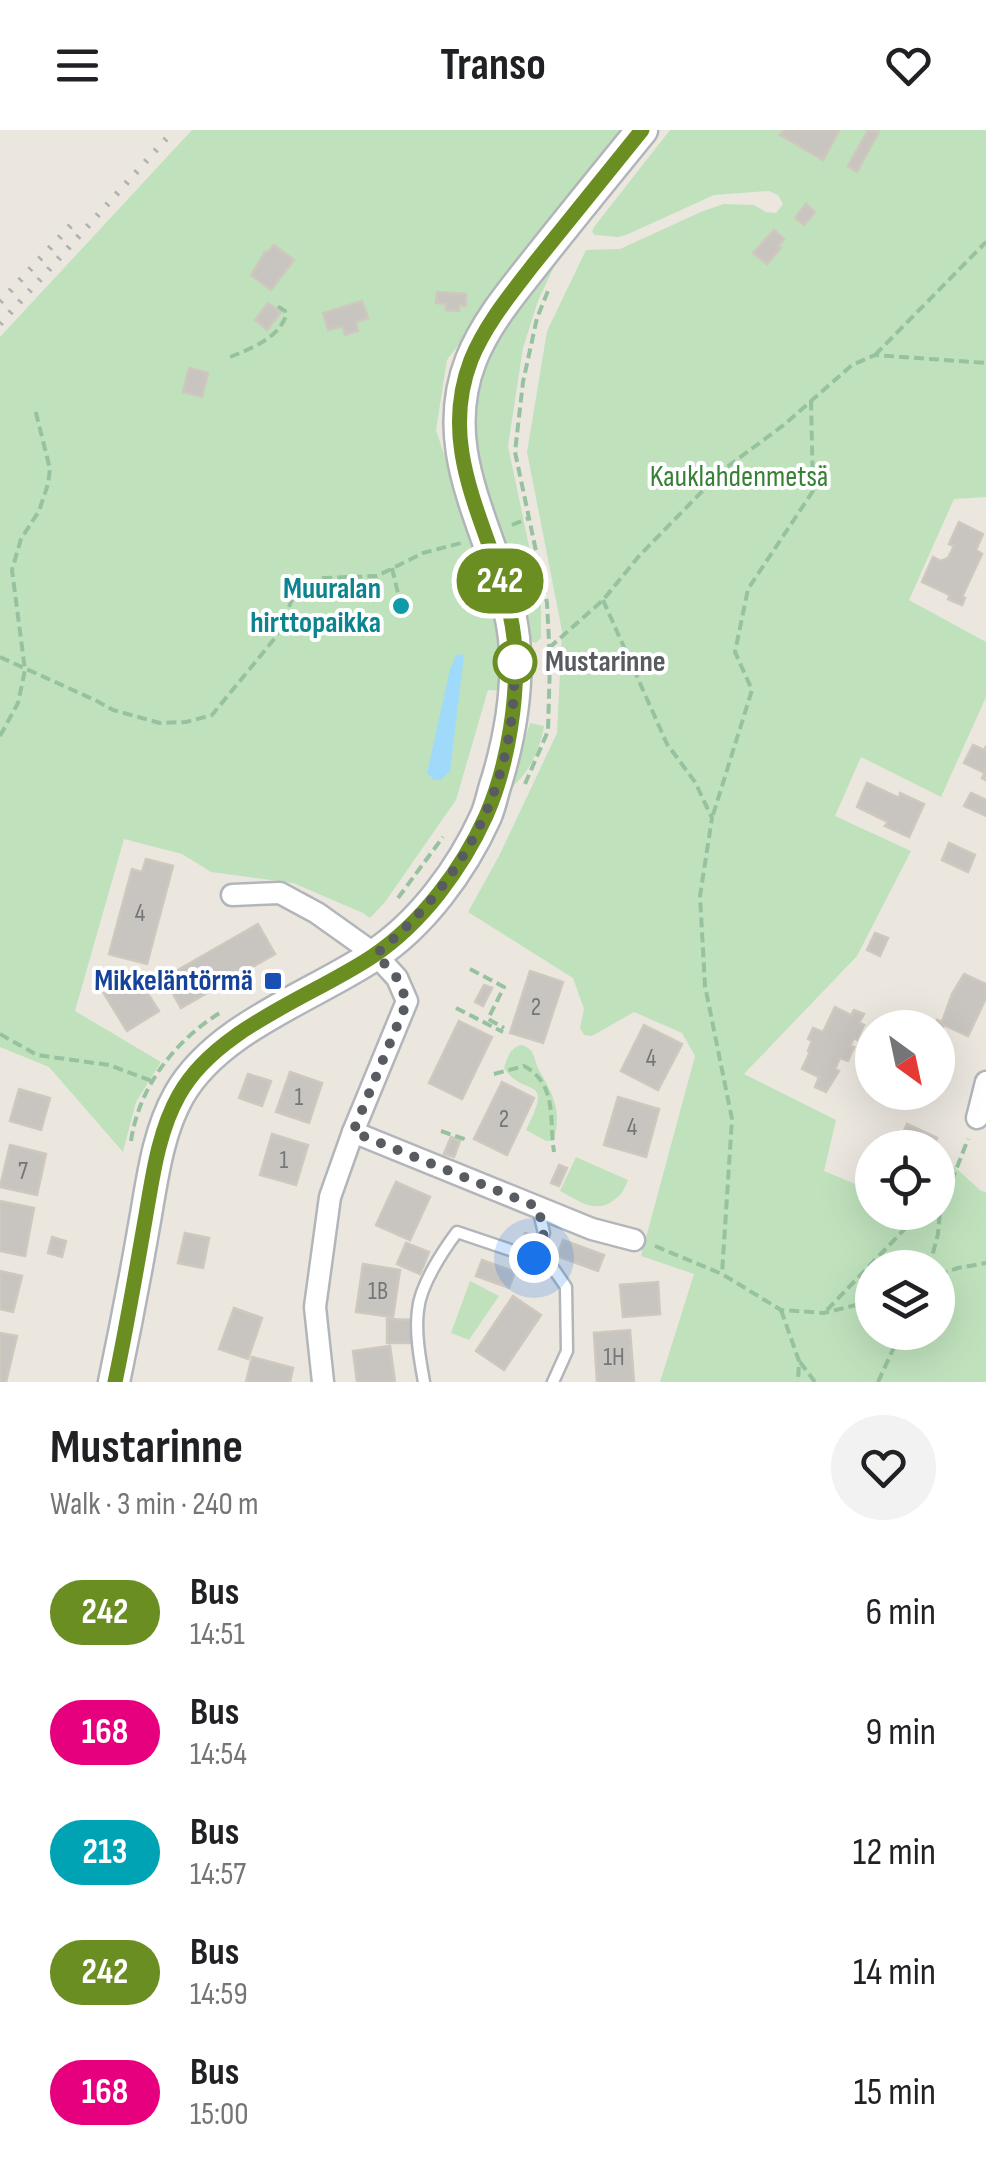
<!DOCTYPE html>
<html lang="en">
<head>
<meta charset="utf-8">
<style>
  :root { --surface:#fff; --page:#f2f2f2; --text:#202124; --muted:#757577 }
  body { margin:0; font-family:"Sofia Sans Condensed",sans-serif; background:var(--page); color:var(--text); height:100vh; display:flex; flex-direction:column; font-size:38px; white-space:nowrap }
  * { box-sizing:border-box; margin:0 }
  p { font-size:32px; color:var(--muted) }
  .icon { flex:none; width:55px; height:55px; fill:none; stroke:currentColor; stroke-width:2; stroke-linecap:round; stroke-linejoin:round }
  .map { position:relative; height:1252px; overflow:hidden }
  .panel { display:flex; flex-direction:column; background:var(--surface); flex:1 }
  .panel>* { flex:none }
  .badge { padding:0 20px; border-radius:32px; font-size:35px; line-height:65px }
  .needle { width:65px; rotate:147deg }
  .controls { position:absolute; left:855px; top:880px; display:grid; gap:20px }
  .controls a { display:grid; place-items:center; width:100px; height:100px; border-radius:50%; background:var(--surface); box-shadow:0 10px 40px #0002; font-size:50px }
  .you { position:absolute; width:50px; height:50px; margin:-25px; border:8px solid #fff; border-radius:50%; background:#1a73e8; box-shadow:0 0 0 15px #1a73e833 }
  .map>.badge { position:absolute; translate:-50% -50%; box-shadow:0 0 0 5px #fff }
  .round { display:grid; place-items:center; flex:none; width:105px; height:105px; border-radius:52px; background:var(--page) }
  .summary { display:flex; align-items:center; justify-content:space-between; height:170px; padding:0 50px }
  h1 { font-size:48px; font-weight:700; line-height:75px }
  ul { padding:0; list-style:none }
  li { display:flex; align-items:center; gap:30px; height:120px; padding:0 50px }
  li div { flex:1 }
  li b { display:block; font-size:38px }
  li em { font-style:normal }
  li .badge { min-width:110px; font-weight:700; text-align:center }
  header { display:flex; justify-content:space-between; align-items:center; height:130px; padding:0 50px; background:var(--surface); font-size:45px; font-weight:700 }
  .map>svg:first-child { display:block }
  .green { fill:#bfe2bc; fill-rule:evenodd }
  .water { fill:#9fdafb }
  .building { fill:#c8c4bf; stroke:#cfc8be; stroke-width:2.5 }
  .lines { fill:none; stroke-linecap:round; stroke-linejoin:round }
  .lane-casing { stroke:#b2b6ba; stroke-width:15 }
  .street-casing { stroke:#b2b6ba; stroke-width:25 }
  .secondary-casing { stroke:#b1b5ba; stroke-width:35 }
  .path { stroke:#96c29f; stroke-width:4; stroke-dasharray:10 5; stroke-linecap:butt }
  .lane { stroke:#fff; stroke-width:10 }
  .street { stroke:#fff; stroke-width:20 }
  .secondary { stroke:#fff; stroke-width:30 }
  .rail { stroke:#b0b1b1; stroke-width:6; stroke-dasharray:2.5 12; stroke-linecap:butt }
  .line-casing { stroke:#fff; stroke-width:22 }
  .line { stroke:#6b8e23; stroke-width:15 }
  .walk { stroke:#585c60; stroke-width:10; stroke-dasharray:0 18 }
  .culture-dot { fill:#0f9aa8; stroke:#fff; stroke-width:4 }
  .stop-dot { fill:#fff; stroke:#6b8e23; stroke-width:5 }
  .transit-dot { fill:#1a4fb4; stroke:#fff; stroke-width:4 }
  .labels { text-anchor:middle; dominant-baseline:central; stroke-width:8; stroke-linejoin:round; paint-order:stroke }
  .number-label { font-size:25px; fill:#747678 }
  .park-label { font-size:30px; fill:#398037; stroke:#fff }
  .culture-label { font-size:30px; font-weight:bold; fill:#0d838f; stroke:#fff; text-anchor:end }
  .stop-label { font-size:30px; font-weight:bold; fill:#585c60; stroke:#fff; text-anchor:start }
  .transit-label { font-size:30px; font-weight:bold; fill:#164399; stroke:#fff; text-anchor:end }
</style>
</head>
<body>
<header><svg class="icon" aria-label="menu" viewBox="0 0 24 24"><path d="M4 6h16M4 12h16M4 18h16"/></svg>Transo<svg class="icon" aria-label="heart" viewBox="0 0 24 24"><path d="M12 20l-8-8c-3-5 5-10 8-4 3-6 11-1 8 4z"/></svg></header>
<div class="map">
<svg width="986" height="1252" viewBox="0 0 986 1252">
  <rect width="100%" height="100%" fill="#ebe7df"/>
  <g class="green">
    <polygon points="192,0 623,0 447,230 436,300 504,504 503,561 488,560 456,670 385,772 370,788 363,783 293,753 211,742 182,724 124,709 75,881 161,932 136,972 123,1022 49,937 0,917 0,207"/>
    <path d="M670,0h114l-3,6 42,23 16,-27 -2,-2h149v367l-32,2 -45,101 77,42v55l-45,100 -80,-40 -26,59 76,35 -54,105 -113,118 92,46 -12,51 48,20v21h66v-47l9,-5 34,31 5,1v190h-326l34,-108 -53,-18 54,-200 -13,-23 -48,-21 -42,24 -8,-1 -4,-7 4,-19 -11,-31 -105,-66 31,-56 58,-123 5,-102 -35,-179 20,-121 39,-81 34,-1 83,-38 21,-7 30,1 12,7 10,1 7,-9 -5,-9 -9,-4 -55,4 -88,40 -8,2 -23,-2 -3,-3 2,-5zM872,1138h66v64h-66z"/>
    <polygon points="556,127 557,130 538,171 523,218 508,316 541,473 541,508 536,513 529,510 526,504 481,349 474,300 476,250 495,207"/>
    <path d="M530,593l14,3c-4,24 -15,48 -35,63z"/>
    <path d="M521,915c15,4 12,13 18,25 14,24 24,42 14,71h-7l-20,-11c29,-58 -1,-30 -22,-62 3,-10 6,-20 17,-23z"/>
    <path d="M576,1027l52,23c-4,10 -6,14 -14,20 -19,15 -36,0 -54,-9z"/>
    <polygon points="470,1151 499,1166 469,1210 451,1203"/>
  </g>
  <polygon class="water" points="457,524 464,525 450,641 441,650 434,650 427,643 450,539"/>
  <g class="building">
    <polygon points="784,0 837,0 839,1 823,30 780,5"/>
    <polygon points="868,0 879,2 857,42 848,36"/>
    <polygon points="806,74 815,82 804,95 795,88"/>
    <polygon points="774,100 784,109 778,116 781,118 767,134 753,123"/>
    <polygon points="274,115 294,130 271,160 251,145 265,122 269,121"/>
    <polygon points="437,162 466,164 466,176 459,175 459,181 446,180 446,174 436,173"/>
    <polygon points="362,171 368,188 356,192 358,201 345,205 343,196 328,200 323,183"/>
    <polygon points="268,173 281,182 267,200 255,190"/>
    <polygon points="189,238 208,243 202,267 183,262"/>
    <polygon points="959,392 983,404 976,420 982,424 962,467 965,468 962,475 948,469 950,465 922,452 933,427 941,431 948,428 954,416 949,414"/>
    <polygon points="973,615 984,620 986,616 986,650 982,648 985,643 964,633"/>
    <polygon points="867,653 899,668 900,663 924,674 909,707 885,696 888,692 857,677"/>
    <polygon points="971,663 986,670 986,686 964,676"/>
    <polygon points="949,713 975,725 968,742 942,730"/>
    <polygon points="146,729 173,736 147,834 109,824 132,739 142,742"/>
    <polygon points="258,794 275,824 181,878 164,848"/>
    <polygon points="875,803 888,808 880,826 867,820"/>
    <polygon points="530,841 563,852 543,913 510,903"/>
    <polygon points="134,842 159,881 127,901 103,862"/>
    <polygon points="964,844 986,854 986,868 968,906 944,895 939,905 938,898 934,898 937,890 942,892 952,864"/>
    <polygon points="484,855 492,858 483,876 475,872"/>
    <polygon points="835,877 851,885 854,880 864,884 859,893 864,895 857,910 854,908 850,916 854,917 848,931 840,928 835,939 839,941 826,962 815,957 819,947 802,939 810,922 808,921 812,911 808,909 813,898 823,902"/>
    <polygon points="459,891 492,907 462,969 429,953"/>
    <polygon points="644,895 682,914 658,960 621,941"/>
    <polygon points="290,942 322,953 309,993 276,982"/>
    <polygon points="248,944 271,951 262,976 239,968"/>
    <polygon points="502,952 534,968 507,1025 474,1009"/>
    <polygon points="19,959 50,968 41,1000 10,991"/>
    <polygon points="618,967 659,979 646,1027 604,1015"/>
    <polygon points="907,994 937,1008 933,1018 891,1017 898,1001 903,1003"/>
    <polygon points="272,1004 308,1015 296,1055 260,1045"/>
    <polygon points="451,1007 460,1011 454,1027 444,1024"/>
    <polygon points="10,1015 46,1024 37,1065 0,1057"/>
    <polygon points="559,1035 567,1038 559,1056 551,1053"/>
    <polygon points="396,1052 430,1067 410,1110 376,1095"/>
    <polygon points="0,1071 34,1078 25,1126 0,1121"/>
    <polygon points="185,1103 209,1108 203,1138 178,1133"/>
    <polygon points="525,1103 536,1106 530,1123 520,1119"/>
    <polygon points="52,1107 66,1111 62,1127 48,1123"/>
    <polygon points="563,1110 604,1125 598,1141 557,1126"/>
    <polygon points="406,1113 429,1122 420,1144 397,1134"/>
    <polygon points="482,1130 515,1142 509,1158 476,1146"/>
    <polygon points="363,1134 400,1140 393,1187 356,1182"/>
    <polygon points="0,1141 22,1146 13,1182 0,1179"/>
    <polygon points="658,1152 660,1184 623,1187 620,1155"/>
    <polygon points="513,1166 541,1185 504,1240 476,1221"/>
    <polygon points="234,1178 262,1188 248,1229 219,1219"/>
    <polygon points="387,1189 413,1190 412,1213 387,1213"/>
    <polygon points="630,1200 634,1252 597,1252 594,1203"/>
    <polygon points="0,1203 17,1206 6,1252 0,1252"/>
    <polygon points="390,1216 395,1252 357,1252 353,1221"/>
    <polygon points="252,1227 293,1238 290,1252 246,1252"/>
  </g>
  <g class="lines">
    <defs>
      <g id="lane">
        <polyline points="534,1128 553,1138 566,1157 567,1221 553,1252"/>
        <path d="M424,1252c-4,-22 -9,-49 -6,-72 2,-24 24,-58 39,-78l77,26 10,-25 -6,-25"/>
      </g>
      <g id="street">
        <polyline points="232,765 280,763 317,783 376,825 397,848 407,871 353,1002 330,1067 315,1177 323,1252"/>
        <polyline points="977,988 986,952"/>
        <polyline points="353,1002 592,1099 634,1110"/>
      </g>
      <path id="secondary" d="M114,1252c11,-52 21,-104 30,-156 8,-44 13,-92 35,-131 38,-67 132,-98 194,-139 49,-32 89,-87 113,-140 5,-12 7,-25 11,-36 14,-47 22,-93 17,-142 -11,-96 -82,-178 -43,-278 15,-38 42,-69 67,-101 34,-43 69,-86 104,-129"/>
    </defs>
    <use href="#lane" class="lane-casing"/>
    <use href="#street" class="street-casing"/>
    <use href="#secondary" class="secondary-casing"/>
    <g class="path">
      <polyline points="875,225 986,112"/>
      <path d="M230,227c22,-9 47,-18 56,-41l-1,-5 -9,-6"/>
      <polyline points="512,395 529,388"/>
      <polyline points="392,438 401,476"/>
      <polyline points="603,470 667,614 695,652 712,688 700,766 705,856 732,989 722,1144"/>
      <polyline points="549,518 603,470 639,426 723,340 785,294 852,235 875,225 986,233"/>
      <polyline points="0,527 97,571 113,580 160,593 186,592 212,585 275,508 292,470 323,448 377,446 423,423 461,413"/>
      <polyline points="0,606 18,573 25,540 12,440 21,409 39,381 48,354 50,339 35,279"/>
      <polyline points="525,654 548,601 550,530 547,473 515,322 523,252 537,188 548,161"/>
      <polyline points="713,685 752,560 735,522 748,459 813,361 811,271"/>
      <polyline points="398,768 443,707"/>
      <polyline points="470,839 504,857 488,889 504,898"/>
      <polyline points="456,878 503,902"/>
      <polyline points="0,904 37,925 109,935 152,951"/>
      <path d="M494,944l30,-8c34,18 25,55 30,86"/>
      <polyline points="441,1001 467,1010"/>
      <path d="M131,1011c8,-55 45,-102 92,-130"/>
      <polyline points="938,1066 948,1055"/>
      <polyline points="655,1116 722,1144 781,1180 824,1183 872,1171"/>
      <polyline points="929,1138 938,1104 940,1081 968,1009"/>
      <polyline points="938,1145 958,1138 986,1133"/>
      <polyline points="781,1180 799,1231 798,1252"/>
      <polyline points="827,1180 921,1082"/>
      <polyline points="800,1232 815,1252"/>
      <polyline points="878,1252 901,1202"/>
    </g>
    <use href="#lane" class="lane"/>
    <use href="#street" class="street"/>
    <use href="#secondary" class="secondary"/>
    <g class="rail">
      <polyline points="0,172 71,95"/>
      <polyline points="0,194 174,0"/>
    </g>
  </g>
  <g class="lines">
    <defs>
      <path id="line" d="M115,1252c11,-52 20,-104 29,-156 8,-44 13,-92 35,-131 37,-67 133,-98 194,-139 49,-33 89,-87 113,-140 22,-50 34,-124 28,-178 -11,-96 -82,-177 -43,-278 14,-35 39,-65 62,-95 36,-45 73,-90 109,-135"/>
    </defs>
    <use href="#line" class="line-casing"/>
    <use href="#line" class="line"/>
    <path class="walk" d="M515,532l-1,-6c5,122 -46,222 -138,298l21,24 10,24 -54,130 185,75 6,26 -10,25"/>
  </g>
  <circle class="culture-dot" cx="401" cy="476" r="10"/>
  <circle class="stop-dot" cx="515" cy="532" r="20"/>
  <rect class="transit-dot" x="263" y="841" width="20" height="20" rx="5"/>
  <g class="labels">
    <g class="number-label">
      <text x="140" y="783">4</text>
      <text x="536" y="877">2</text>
      <text x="651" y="928">4</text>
      <text x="299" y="967">1</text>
      <text x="504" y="989">2</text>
      <text x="632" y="997">4</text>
      <text x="284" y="1030">1</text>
      <text x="23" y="1041">7</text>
      <text x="378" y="1161">1B</text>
      <text x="614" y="1227">1H</text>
    </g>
    <g class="park-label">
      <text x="739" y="347">Kauklahdenmetsä</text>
    </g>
    <g class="culture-label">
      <text x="381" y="459">Muuralan<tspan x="381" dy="34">hirttopaikka</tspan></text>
    </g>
    <g class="stop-label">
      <text x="545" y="532">Mustarinne</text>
    </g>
    <g class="transit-label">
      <text x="253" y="851">Mikkeläntörmä</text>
    </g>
  </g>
</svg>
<div class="controls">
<a><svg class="needle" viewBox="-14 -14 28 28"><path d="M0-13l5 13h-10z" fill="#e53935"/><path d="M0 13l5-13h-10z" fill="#757577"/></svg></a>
<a><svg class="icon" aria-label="locate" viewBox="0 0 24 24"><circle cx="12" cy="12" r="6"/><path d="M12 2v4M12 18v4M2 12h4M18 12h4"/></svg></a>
<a><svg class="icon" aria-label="layers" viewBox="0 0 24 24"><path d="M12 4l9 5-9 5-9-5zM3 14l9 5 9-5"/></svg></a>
</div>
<div class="you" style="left:534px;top:1128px"></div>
<b class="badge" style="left:500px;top:451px;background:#6b8e23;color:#fff">242</b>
</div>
<section class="panel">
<div class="summary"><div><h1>Mustarinne</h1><p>Walk · 3 min · 240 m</p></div><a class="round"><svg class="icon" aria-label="heart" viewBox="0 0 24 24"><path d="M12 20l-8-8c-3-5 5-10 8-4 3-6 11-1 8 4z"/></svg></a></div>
<ul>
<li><span class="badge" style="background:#6b8e23;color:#fff">242</span><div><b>Bus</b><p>14:51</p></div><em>6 min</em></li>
<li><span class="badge" style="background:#e6007e;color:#fff">168</span><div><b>Bus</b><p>14:54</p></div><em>9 min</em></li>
<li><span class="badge" style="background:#00a3b4;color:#fff">213</span><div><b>Bus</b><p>14:57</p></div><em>12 min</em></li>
<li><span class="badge" style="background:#6b8e23;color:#fff">242</span><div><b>Bus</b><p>14:59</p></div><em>14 min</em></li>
<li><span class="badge" style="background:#e6007e;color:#fff">168</span><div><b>Bus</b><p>15:00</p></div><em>15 min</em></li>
</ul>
</section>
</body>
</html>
